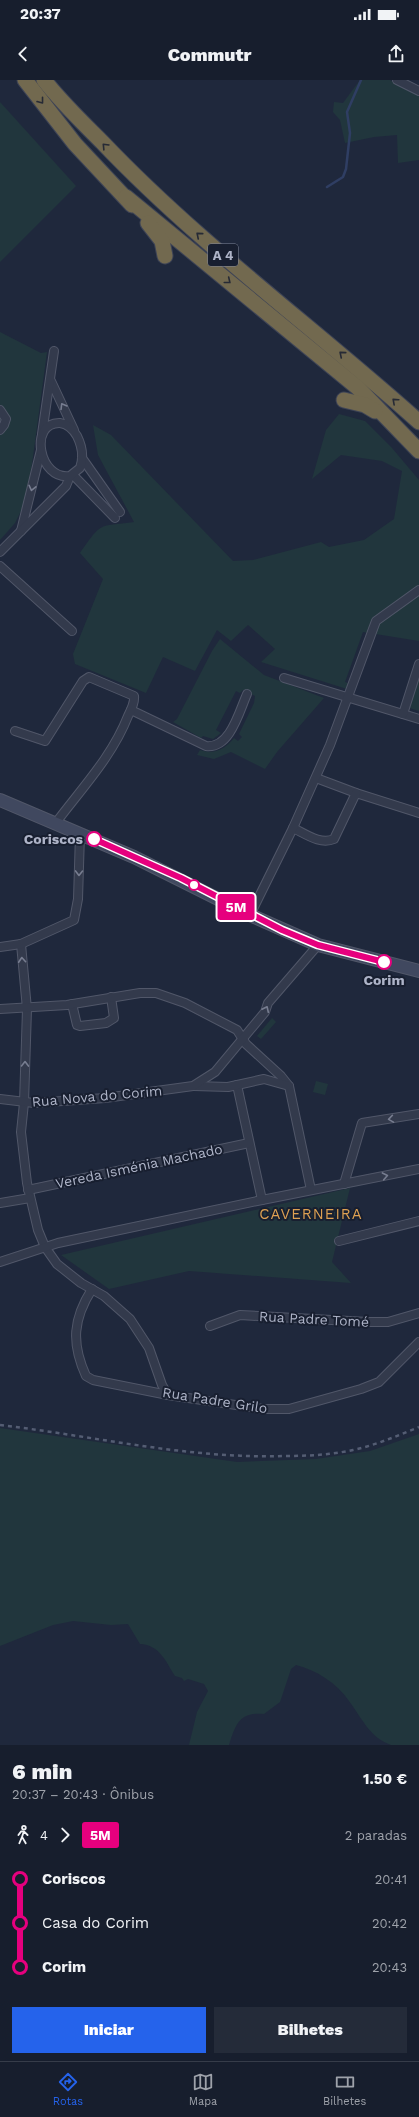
<!DOCTYPE html>
<html lang="pt">
<head>
<meta charset="utf-8">
<style>
  :root { --surface:#171e2d; --page:#242b39; --text:#f1f3f6; --muted:#9ea2aa; --line:#363c49; --accent:#2563eb }
  body { margin:0; font-family:"Work Sans",sans-serif; background:var(--page); color:var(--text); height:100vh; display:flex; flex-direction:column; font-size:15px; white-space:nowrap }
  * { box-sizing:border-box; margin:0 }
  p { font-size:13px; color:var(--muted) }
  .icon { flex:none; width:22px; height:22px; fill:none; stroke:currentColor; stroke-width:2; stroke-linecap:round; stroke-linejoin:round }
  .map { position:relative; height:1665px; overflow:hidden }
  .details { display:flex; flex-direction:column; background:var(--surface); flex:1 }
  .details>* { flex:none }
  .badge { padding:0 8px; border-radius:3px; font-size:14px; line-height:26px }
  .map>.badge { position:absolute; translate:-50% -50%; box-shadow:0 0 0 2px #fff }
  .legs { display:flex; align-items:center; gap:6px; height:44px; padding:0 12px; font-size:13px }
  .legs p { margin-inline-start:auto }
  .headline { display:flex; align-items:center; justify-content:space-between; height:68px; padding:0 12px }
  h1 { font-size:22px; font-weight:800; line-height:30px }
  .primary-button { display:flex; gap:8px; margin-top:auto; padding:8px 12px }
  .primary-button a { flex:1; height:46px; border-radius:0px; background:var(--accent); color:#fff; font-size:16px; font-weight:800; line-height:46px; text-align:center }
  .primary-button a+a { background:var(--page); color:var(--text) }
  ul { padding:0 12px; list-style:none }
  li { display:flex; align-items:center; gap:14px; height:44px; font-size:15px }
  li i { display:grid; place-items:center; width:6px; height:100%; margin:0 5px; background:currentColor }
  li i::after { content:''; width:10px; height:10px; margin:-5px; border:3px solid; border-radius:50%; background:var(--surface) }
  li p { margin-inline-start:auto }
  li:first-child i { background:linear-gradient(#0000 50%,currentColor 0) }
  li:last-child i { background:linear-gradient(currentColor 50%,#0000 0) }
  .status { display:flex; justify-content:space-between; align-items:center; height:28px; padding:0 20px; background:var(--surface); direction:ltr }
  .status svg { height:11px; fill:currentColor }
  header { display:flex; justify-content:space-between; align-items:center; height:52px; padding:0 12px; background:var(--surface); font-size:18px; font-weight:800 }
  .tabs { display:flex; justify-content:space-around; align-items:center; height:56px; border-top:1px solid var(--line); background:var(--surface); font-size:11px; color:var(--muted) }
  .tabs a { display:grid; justify-items:center; gap:2px }
  .tabs .current { color:var(--accent) }
  .map>svg:first-child { display:block }
  .green { fill:#21363d }
  .lines { fill:none; stroke-linecap:round; stroke-linejoin:round }
  .stream { stroke:#2f3e63; stroke-width:2.5 }
  .street-casing { stroke:#515769; stroke-width:10 }
  .secondary-casing { stroke:#515769; stroke-width:14 }
  .highway-casing { stroke:#3e4456; stroke-width:17 }
  .street { stroke:#333a4c; stroke-width:8 }
  .secondary { stroke:#40485f; stroke-width:12 }
  .highway { stroke:#72694f; stroke-width:15 }
  .rail { stroke:#545d73; stroke-width:2.5; stroke-dasharray:4 4; stroke-linecap:butt }
  .oneway { stroke:#262a35 }
  .oneway2 { stroke:#777d90 }
  .line-1-casing { stroke:#fff; stroke-width:9 }
  .line-1 { stroke:#e6007e; stroke-width:6 }
  .stop-1-dot { fill:#fff; stroke:#e6007e; stroke-width:2 }
  .labels { text-anchor:middle; dominant-baseline:central; stroke-width:4; stroke-linejoin:round; paint-order:stroke }
  .shield { fill:#181f30; stroke:#81879a; stroke-width:1 }
  .shield-label { font-size:13px; font-weight:bold; fill:#aeb4c8 }
  .stop-label { font-size:14px; font-weight:bold; fill:#aeb4c8; stroke:#181f30; text-anchor:end }
  .street-label { font-size:14px; fill:#aeb4c8; stroke:#181f30 }
  .neighbourhood-label { font-size:15px; letter-spacing:1px; fill:#dea152; stroke:#181f30 }
</style>
</head>
<body>
<div class="status"><b>20:37</b><svg viewBox="0 0 49 12"><path d="M0 12V9h3v3zM5 12V6h3v6zM10 12V3h3v9zM15 12V0h3v12zM26 1h20v11H26zM47 4h2v5h-2z"/></svg></div>
<header><svg class="icon" aria-label="back" viewBox="0 0 24 24"><path d="M15 5l-7 7 7 7"/></svg>Commutr<svg class="icon" aria-label="share" viewBox="0 0 24 24"><path d="M12 15V3M7 8l5-5 5 5M5 13v7h14v-7"/></svg></header>
<div class="map">
<svg width="419" height="1665" viewBox="0 0 419 1665">
  <rect width="100%" height="100%" fill="#1f283c"/>
  <g class="green">
    <polygon points="360,0 390,0 419,15 419,80 398,83 397,55 374,57 345,63 340,40 333,32 334,22 343,23"/>
    <polygon points="0,22 76,106 0,182"/>
    <polygon points="0,252 41,273 47,272 32,384 24,425 15,443 0,460"/>
    <path d="M339,334l26,7 27,27 27,32v161l-56,-9 -18,50 3,1 -1,6 -86,-27 14,-13 -27,-24 -17,16 -14,-11 -22,41 -32,-14 -17,36 -71,-29 -2,-10 30,-75 -23,-26c23,-32 17,-26 54,-31l-36,-67 -5,-30 18,10 122,126 20,-1 68,-18 8,5 35,-7 30,-21 8,-48 -20,-10 -41,-6 -29,24 14,-49z"/>
    <path d="M220,559l44,36 60,23 -47,54 -12,17 -34,-17 -17,7 -17,-4 3,-5c15,5 25,-1 34,-12l4,3 4,-4 -3,-3 15,-31 1,-7 -12,-6 -3,3 -4,-2 -20,39 5,3 -8,6 -10,-3 -2,2 -28,-16 4,-3 35,-68z"/>
    <polygon points="419,598 419,631 409,628"/>
    <polygon points="272,938 276,942 261,959 257,956"/>
    <polygon points="316,1001 328,1004 325,1015 313,1012"/>
    <polygon points="350,1108 332,1182 351,1203 189,1191 109,1209 61,1175"/>
    <path d="M0,1348l237,34 79,-3 54,-8 49,-17v311c-8,0 -20,0 -28,0 -22,-8 -29,-27 -42,-44 -12,-18 -33,-31 -53,-36l-5,4 -11,33 -16,12c-25,-2 -28,10 -35,31h-40l8,-33 11,-21 -4,-7 -16,-5 -4,2 -2,-3 -7,-2c-9,-14 -15,-31 -35,-32l-12,-20 -17,1 -38,-4 -20,4 -53,21z"/>
  </g>
  <g class="lines">
    <polyline class="stream" points="327,107 343,97 346,89 350,53 347,32 361,0"/>
    <defs>
      <g id="street">
        <polyline points="397,0 419,11"/>
        <polyline points="51,301 74,350"/>
        <polyline points="0,330 6,339 4,345 0,350"/>
        <polyline points="42,354 54,271"/>
        <polyline points="82,378 120,432"/>
        <polyline points="73,395 115,438"/>
        <polyline points="21,451 41,370"/>
        <path d="M0,472l66,-66 4,-10 10,-8c4,-11 2,-22 -3,-32 -4,-7 -9,-12 -17,-13 -32,-1 -21,58 10,53"/>
        <polyline points="0,486 72,551"/>
        <polyline points="284,598 419,639"/>
        <path d="M131,630l75,36c24,3 33,-34 41,-52"/>
        <polyline points="403,634 419,584"/>
        <path d="M15,651l30,10 38,-60 6,-4 45,19c1,7 -3,14 -6,20 -16,41 -47,73 -73,108"/>
        <polyline points="316,698 356,713 419,733"/>
        <path d="M293,748c13,6 27,17 41,11l22,-46"/>
        <polyline points="250,835 293,748 330,665 376,541 419,510"/>
        <polyline points="21,864 27,929 24,1023 21,1052 27,1103 38,1150 45,1167 57,1184 81,1203 104,1216 130,1239 149,1268 162,1305 168,1315"/>
        <polyline points="0,867 21,864 74,840 78,819 80,754"/>
        <polyline points="72,924 77,945 80,946 106,943 114,938 111,917"/>
        <polyline points="0,929 67,925 140,913 156,913 185,923 237,950 246,964 281,996 289,1006 311,1110"/>
        <polyline points="237,1005 262,1120"/>
        <polyline points="194,1006 228,1007 264,999 289,1006"/>
        <polyline points="0,1019 34,1023 105,1018 193,1006 215,992 265,932 268,923 318,865"/>
        <polyline points="344,1104 362,1043 419,1034"/>
        <polyline points="28,1110 249,1063"/>
        <polyline points="0,1123 30,1118"/>
        <polyline points="339,1161 419,1141"/>
        <polyline points="0,1182 58,1163 262,1120 419,1089"/>
        <path d="M92,1209c-19,30 -21,54 -6,87l7,4 75,15 95,14h26l72,-20 18,-7 40,-40"/>
        <polyline points="210,1246 240,1235 368,1242 388,1242 419,1233"/>
      </g>
      <polyline id="secondary" points="0,720 134,777 250,835 318,865 419,891"/>
      <g id="highway">
        <polyline points="25,0 75,64 132,125"/>
        <path d="M44,0c17,22 38,42 58,62 97,102 212,186 317,280"/>
        <polyline points="126,117 358,308 419,371"/>
        <polyline points="148,143 162,161 165,176"/>
        <polyline points="344,320 365,325 375,331"/>
      </g>
    </defs>
    <use href="#street" class="street-casing"/>
    <use href="#secondary" class="secondary-casing"/>
    <use href="#highway" class="highway-casing"/>
    <use href="#street" class="street"/>
    <use href="#secondary" class="secondary"/>
    <use href="#highway" class="highway"/>
    <path class="rail" d="M0,1345c94,11 188,34 283,31 24,0 47,-1 70,-6 23,-5 44,-14 66,-23"/>
  </g>
  <defs><path id="oneway-chevron" d="M-2-3.5L2.5 0L-2 3.5" fill="none" stroke-width="1.6" stroke-linecap="round" stroke-linejoin="round"/></defs>
  <g class="oneway">
    <use href="#oneway-chevron" transform="translate(41 21) rotate(52)"/>
    <use href="#oneway-chevron" transform="translate(105 66) rotate(-134)"/>
    <use href="#oneway-chevron" transform="translate(199 155) rotate(-140)"/>
    <use href="#oneway-chevron" transform="translate(228 201) rotate(39)"/>
    <use href="#oneway-chevron" transform="translate(342 274) rotate(-140)"/>
    <use href="#oneway-chevron" transform="translate(395 321) rotate(-138)"/>
  </g>
  <g class="oneway2">
    <use href="#oneway-chevron" transform="translate(63 326) rotate(-121)"/>
    <use href="#oneway-chevron" transform="translate(32 408) rotate(103)"/>
    <use href="#oneway-chevron" transform="translate(79 793) rotate(91)"/>
    <use href="#oneway-chevron" transform="translate(22 880) rotate(-94)"/>
    <use href="#oneway-chevron" transform="translate(266 929) rotate(-65)"/>
    <use href="#oneway-chevron" transform="translate(25 984) rotate(-89)"/>
    <use href="#oneway-chevron" transform="translate(391 1039) rotate(171)"/>
    <use href="#oneway-chevron" transform="translate(385 1096) rotate(-11)"/>
  </g>
  <g class="lines">
    <defs>
      <polyline id="line-1" points="94,759 181,798 282,850 318,865 384,882"/>
    </defs>
    <use href="#line-1" class="line-1-casing"/>
    <use href="#line-1" class="line-1"/>
  </g>
  <g class="stop-1-dot">
    <circle cx="94" cy="759" r="7"/>
    <circle cx="194" cy="805" r="5"/>
    <circle cx="384" cy="882" r="7"/>
  </g>
  <g class="labels">
    <rect class="shield" x="208" y="164" width="30" height="22" rx="3"/>
    <g class="shield-label">
      <text x="223" y="175">A 4</text>
    </g>
    <g class="stop-label">
      <text x="83" y="759">Coriscos</text>
      <text x="384" y="900" text-anchor="middle">Corim</text>
    </g>
    <g class="street-label">
      <text transform="translate(97 1016) rotate(-5)">Rua Nova do Corim</text>
      <text transform="translate(139 1086) rotate(-12)">Vereda Isménia Machado</text>
      <text transform="translate(314 1239) rotate(3)">Rua Padre Tomé</text>
      <text transform="translate(215 1320) rotate(9)">Rua Padre Grilo</text>
    </g>
    <g class="neighbourhood-label">
      <text x="311" y="1134">CAVERNEIRA</text>
    </g>
  </g>
</svg>
<b class="badge" style="left:236px;top:827px;background:#e6007e;color:#fff">5M</b>
</div>
<section class="details">
<div class="headline"><div><h1>6 min</h1><p>20:37 – 20:43 · Ônibus</p></div><b>1.50 €</b></div>
<div class="legs"><svg class="icon" aria-label="walk" viewBox="0 0 24 24"><circle cx="13" cy="4" r="2"/><path d="M13 8l-2 6 4 7M11 14l-3 7M7 12l3-4h3l4 4"/></svg>4<svg class="icon" aria-label="forward" viewBox="0 0 24 24"><path d="M9 5l7 7-7 7"/></svg><b class="badge" style="background:#e6007e;color:#fff">5M</b><p>2 paradas</p></div>
<ul>
<li><i style="color:#e6007e"></i><b>Coriscos</b><p>20:41</p></li>
<li><i style="color:#e6007e"></i><span>Casa do Corim</span><p>20:42</p></li>
<li><i style="color:#e6007e"></i><b>Corim</b><p>20:43</p></li>
</ul>
<div class="primary-button"><a>Iniciar</a><a>Bilhetes</a></div>
</section>
<nav class="tabs">
<a class="current"><svg class="icon" aria-label="directions" viewBox="0 0 24 24"><path d="M12 3l9 9-9 9-9-9zM9 14v-3h6M13 9l2 2-2 2"/></svg>Rotas</a>
<a><svg class="icon" aria-label="map" viewBox="0 0 24 24"><path d="M3 6l6-2 6 2 6-2v14l-6 2-6-2-6 2zM9 4v14M15 6v14"/></svg>Mapa</a>
<a><svg class="icon" aria-label="tickets" viewBox="0 0 24 24"><path d="M3 7h18v10H3zM15 7v10"/></svg>Bilhetes</a>
</nav>
</body>
</html>
